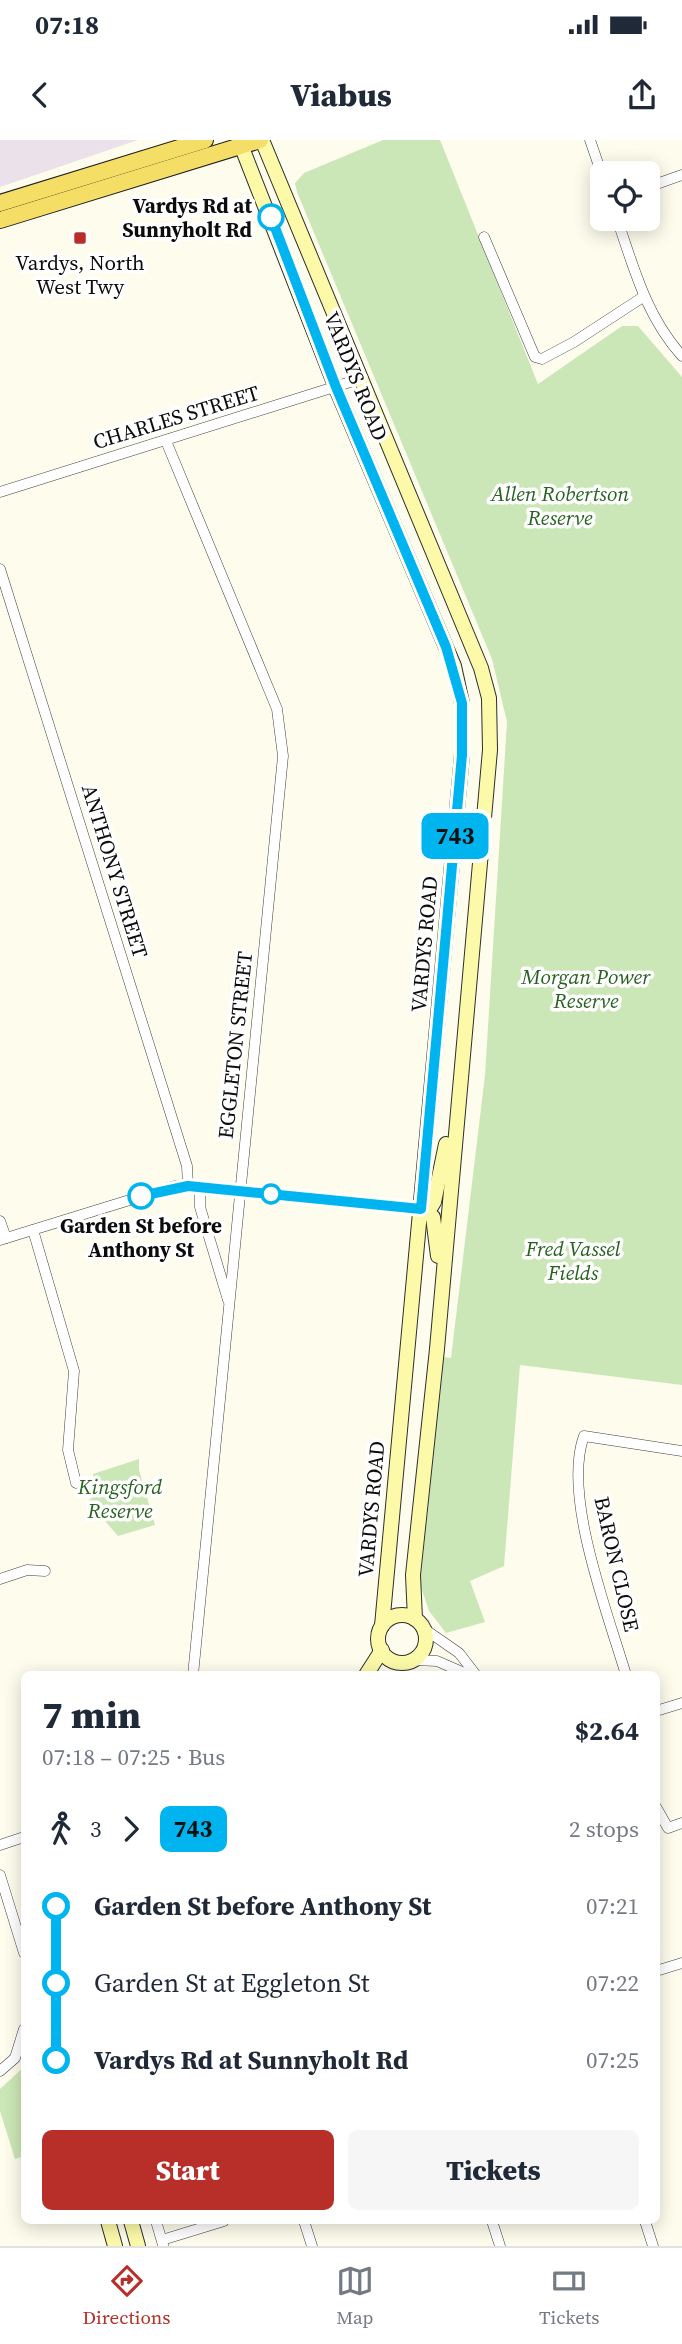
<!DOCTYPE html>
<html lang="en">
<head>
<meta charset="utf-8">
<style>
  :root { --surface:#fff; --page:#f6f6f7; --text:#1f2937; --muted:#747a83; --line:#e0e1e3; --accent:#b82e29 }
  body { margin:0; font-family:"Source Serif 4",serif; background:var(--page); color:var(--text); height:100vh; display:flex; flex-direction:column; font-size:26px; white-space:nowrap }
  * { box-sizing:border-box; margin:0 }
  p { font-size:23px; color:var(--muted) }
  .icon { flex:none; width:38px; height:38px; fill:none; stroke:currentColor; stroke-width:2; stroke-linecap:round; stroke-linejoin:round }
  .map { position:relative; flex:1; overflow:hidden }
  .sheet { position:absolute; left:21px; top:1531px; width:639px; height:553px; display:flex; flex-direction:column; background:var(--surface); border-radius:10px; box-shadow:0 4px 18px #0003 }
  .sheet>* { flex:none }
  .badge { padding:0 14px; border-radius:10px; font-size:24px; line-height:46px }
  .fabs { position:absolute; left:590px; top:21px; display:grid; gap:14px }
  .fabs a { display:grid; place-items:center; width:70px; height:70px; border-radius:10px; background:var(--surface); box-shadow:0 4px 18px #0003; font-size:35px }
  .map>.badge { position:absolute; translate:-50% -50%; box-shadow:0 0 0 4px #fff }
  .legs { display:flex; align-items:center; gap:10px; height:77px; padding:0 21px; font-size:23px }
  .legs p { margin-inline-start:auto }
  .headline { display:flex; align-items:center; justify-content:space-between; height:119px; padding:0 21px }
  h1 { font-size:38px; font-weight:800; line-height:52px }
  .button { display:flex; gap:14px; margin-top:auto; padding:14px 21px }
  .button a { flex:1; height:80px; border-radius:10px; background:var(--accent); color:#fff; font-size:28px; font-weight:800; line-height:80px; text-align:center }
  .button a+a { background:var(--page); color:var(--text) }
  ul { padding:0 21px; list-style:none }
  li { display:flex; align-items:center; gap:24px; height:77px; font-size:26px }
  li i { display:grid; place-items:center; width:10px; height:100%; margin:0 9px; background:currentColor }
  li i::after { content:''; width:18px; height:18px; margin:-9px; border:5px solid; border-radius:50%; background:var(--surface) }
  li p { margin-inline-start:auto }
  li:first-child i { background:linear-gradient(#0000 50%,currentColor 0) }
  li:last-child i { background:linear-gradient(currentColor 50%,#0000 0) }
  .status { display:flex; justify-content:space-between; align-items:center; height:49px; padding:0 35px; background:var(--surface); direction:ltr }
  .status svg { height:19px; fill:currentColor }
  header { display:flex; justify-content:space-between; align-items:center; height:91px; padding:0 21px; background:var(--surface); font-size:32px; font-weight:800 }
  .dock { display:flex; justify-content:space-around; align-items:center; height:98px; border-top:2px solid var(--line); background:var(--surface); font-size:19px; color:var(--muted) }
  .dock a { display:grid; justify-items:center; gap:4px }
  .dock .current { color:var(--accent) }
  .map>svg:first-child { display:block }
  .industrial { fill:#ebe1eb }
  .green { fill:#cce7b7 }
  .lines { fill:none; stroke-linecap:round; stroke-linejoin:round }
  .street-casing { stroke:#3f3f3f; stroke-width:11 }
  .secondary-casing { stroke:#2e2e2e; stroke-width:16 }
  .primary-casing { stroke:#1d1d1d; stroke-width:18 }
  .street { stroke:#fff; stroke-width:10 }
  .secondary { stroke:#fcfaa9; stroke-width:14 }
  .primary { stroke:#f4de66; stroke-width:16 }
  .line-1-casing { stroke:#fff; stroke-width:16 }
  .line-1 { stroke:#00b5ef; stroke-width:10 }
  .stop-1-dot { fill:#fff; stroke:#00b5ef; stroke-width:3.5 }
  .poi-dot { fill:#b82e29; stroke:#fff; stroke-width:2.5 }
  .labels { text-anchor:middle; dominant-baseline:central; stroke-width:7; stroke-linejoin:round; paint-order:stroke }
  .stop-label { font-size:21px; font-weight:bold; fill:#0c0c0c; stroke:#fff; text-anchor:end }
  .poi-label { font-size:21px; fill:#0c0c0c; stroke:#fff }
  .street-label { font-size:21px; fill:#0c0c0c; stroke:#fff }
  .park-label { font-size:21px; font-style:italic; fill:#27621f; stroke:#fff }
</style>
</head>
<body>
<div class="status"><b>07:18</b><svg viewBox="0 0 49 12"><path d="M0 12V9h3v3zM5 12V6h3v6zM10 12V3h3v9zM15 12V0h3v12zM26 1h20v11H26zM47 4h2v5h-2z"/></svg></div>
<header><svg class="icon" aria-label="back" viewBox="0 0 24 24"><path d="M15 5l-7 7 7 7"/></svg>Viabus<svg class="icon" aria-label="share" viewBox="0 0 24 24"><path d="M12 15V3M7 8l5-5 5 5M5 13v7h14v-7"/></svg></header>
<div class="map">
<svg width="682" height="2106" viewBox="0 0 682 2106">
  <rect width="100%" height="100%" fill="#fefcec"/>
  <polygon class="industrial" points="0,0 138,0 0,47"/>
  <g class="green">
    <polygon points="383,0 440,0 538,244 622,186 638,186 682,237 682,1245 520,1225 504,1426 470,1441 485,1482 446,1493 429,1471 420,1444 444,1217 451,1218 485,935 507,582 492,519 297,52 295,43 304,33"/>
    <polygon points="139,1319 139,1330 155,1385 118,1396 88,1361 93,1357 93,1334"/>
    <polygon points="24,1927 24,2016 15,2019 0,1971 0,1949"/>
  </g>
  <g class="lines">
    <defs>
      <g id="street">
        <polyline points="590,0 602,35"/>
        <polyline points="648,47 682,35"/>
        <path d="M617,79c17,49 29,97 65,137"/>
        <polyline points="484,97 535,217 542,219 574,202 643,157"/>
        <polyline points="166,301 277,569 283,616 193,1535"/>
        <polyline points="0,352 363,238"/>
        <polyline points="0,429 187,1026 188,1046"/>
        <polyline points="200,1048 200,1067 228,1160"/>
        <polyline points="0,1081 6,1098"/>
        <polyline points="33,1090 74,1231 68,1310 76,1343"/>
        <polyline points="0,1100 175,1046 421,1069"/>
        <polyline points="0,1439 27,1430 45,1431"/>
        <polyline points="423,1488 459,1513 476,1535"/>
        <polyline points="413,1520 437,1521 469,1535"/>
        <path d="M626,1535c-18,-61 -64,-180 -42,-239l98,15"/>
        <polyline points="656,1571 682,1563"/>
        <polyline points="656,1667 668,1688 682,1683"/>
        <polyline points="0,1705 24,1697"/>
        <polyline points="0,1735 24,1813"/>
        <polyline points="656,1831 682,1823"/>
        <polyline points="0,1931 15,1918 24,1889"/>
        <polyline points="156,2081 163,2105"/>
        <polyline points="304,2081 312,2106"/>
        <polyline points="492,2081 500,2106"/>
        <polyline points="645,2081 653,2106"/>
        <polyline points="162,2100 224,2081"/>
      </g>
      <g id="secondary">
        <polyline points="239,0 336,248 454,526 462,563 462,615 382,1486"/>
        <polyline points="262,0 481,528 489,558 490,610 437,1209 413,1435 415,1479"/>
        <polyline points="421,1069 431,1067 434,1062 446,1004"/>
        <polyline points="421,1069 433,1077 438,1116"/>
        <circle cx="402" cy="1499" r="24"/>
        <polyline points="366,1535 382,1510"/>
        <polyline points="108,2081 115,2106"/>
        <polyline points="131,2081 138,2106"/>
      </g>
      <g id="primary">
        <polyline points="0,63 205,0"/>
        <polyline points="0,80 260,0"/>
      </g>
    </defs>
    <use href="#street" class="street-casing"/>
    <use href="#secondary" class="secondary-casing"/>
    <use href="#primary" class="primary-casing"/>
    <use href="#street" class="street"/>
    <use href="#secondary" class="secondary"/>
    <use href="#primary" class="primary"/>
  </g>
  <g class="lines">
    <defs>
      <polyline id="line-1" points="141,1056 188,1046 421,1069 462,615 462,563 446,507 336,247 271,77"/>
    </defs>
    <use href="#line-1" class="line-1-casing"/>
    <use href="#line-1" class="line-1"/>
  </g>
  <g class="stop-1-dot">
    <circle cx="271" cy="77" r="12"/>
    <circle cx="271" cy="1054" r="9"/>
    <circle cx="141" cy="1056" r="12"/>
  </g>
  <rect class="poi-dot" x="73" y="91" width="14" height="14" rx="3.5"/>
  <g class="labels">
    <g class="stop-label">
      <text x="252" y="65">Vardys Rd at<tspan x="252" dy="24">Sunnyholt Rd</tspan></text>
      <text x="141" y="1085" text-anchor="middle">Garden St before<tspan x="141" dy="24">Anthony St</tspan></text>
    </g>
    <g class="poi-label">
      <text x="80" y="122">Vardys, North<tspan x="80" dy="24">West Twy</tspan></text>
    </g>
    <g class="street-label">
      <text transform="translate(356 236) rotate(68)">VARDYS ROAD</text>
      <text transform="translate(176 277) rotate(-17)">CHARLES STREET</text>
      <text transform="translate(115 731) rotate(73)">ANTHONY STREET</text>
      <text transform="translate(424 804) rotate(-85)">VARDYS ROAD</text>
      <text transform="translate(235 905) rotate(-84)">EGGLETON STREET</text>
      <text transform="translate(371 1369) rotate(-85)">VARDYS ROAD</text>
      <text transform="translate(617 1424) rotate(77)">BARON CLOSE</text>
    </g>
    <g class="park-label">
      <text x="560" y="353">Allen Robertson<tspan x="560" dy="24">Reserve</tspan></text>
      <text x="586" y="836">Morgan Power<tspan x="586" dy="24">Reserve</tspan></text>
      <text x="573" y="1108">Fred Vassel<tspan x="573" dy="24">Fields</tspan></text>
      <text x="120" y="1346">Kingsford<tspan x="120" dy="24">Reserve</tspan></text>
    </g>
  </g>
</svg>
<div class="fabs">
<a><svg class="icon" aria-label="locate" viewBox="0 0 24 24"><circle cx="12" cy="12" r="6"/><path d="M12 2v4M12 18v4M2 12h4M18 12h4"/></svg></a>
</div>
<b class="badge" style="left:455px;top:696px;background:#00b5ef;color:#111">743</b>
<section class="sheet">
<div class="headline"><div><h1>7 min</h1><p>07:18 – 07:25 · Bus</p></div><b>$2.64</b></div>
<div class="legs"><svg class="icon" aria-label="walk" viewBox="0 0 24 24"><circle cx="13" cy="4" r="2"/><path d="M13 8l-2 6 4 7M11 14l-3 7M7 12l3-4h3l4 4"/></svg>3<svg class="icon" aria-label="forward" viewBox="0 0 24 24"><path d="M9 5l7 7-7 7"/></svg><b class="badge" style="background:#00b5ef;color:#111">743</b><p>2 stops</p></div>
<ul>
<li><i style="color:#00b5ef"></i><b>Garden St before Anthony St</b><p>07:21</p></li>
<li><i style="color:#00b5ef"></i><span>Garden St at Eggleton St</span><p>07:22</p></li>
<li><i style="color:#00b5ef"></i><b>Vardys Rd at Sunnyholt Rd</b><p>07:25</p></li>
</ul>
<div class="button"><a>Start</a><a>Tickets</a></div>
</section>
</div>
<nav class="dock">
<a class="current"><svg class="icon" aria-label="directions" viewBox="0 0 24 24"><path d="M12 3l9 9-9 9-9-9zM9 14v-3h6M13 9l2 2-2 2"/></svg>Directions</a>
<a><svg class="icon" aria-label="map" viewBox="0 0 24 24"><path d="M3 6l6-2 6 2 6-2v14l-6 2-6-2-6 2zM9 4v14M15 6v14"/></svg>Map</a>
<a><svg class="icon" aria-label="tickets" viewBox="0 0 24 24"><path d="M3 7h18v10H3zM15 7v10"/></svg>Tickets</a>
</nav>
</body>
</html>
